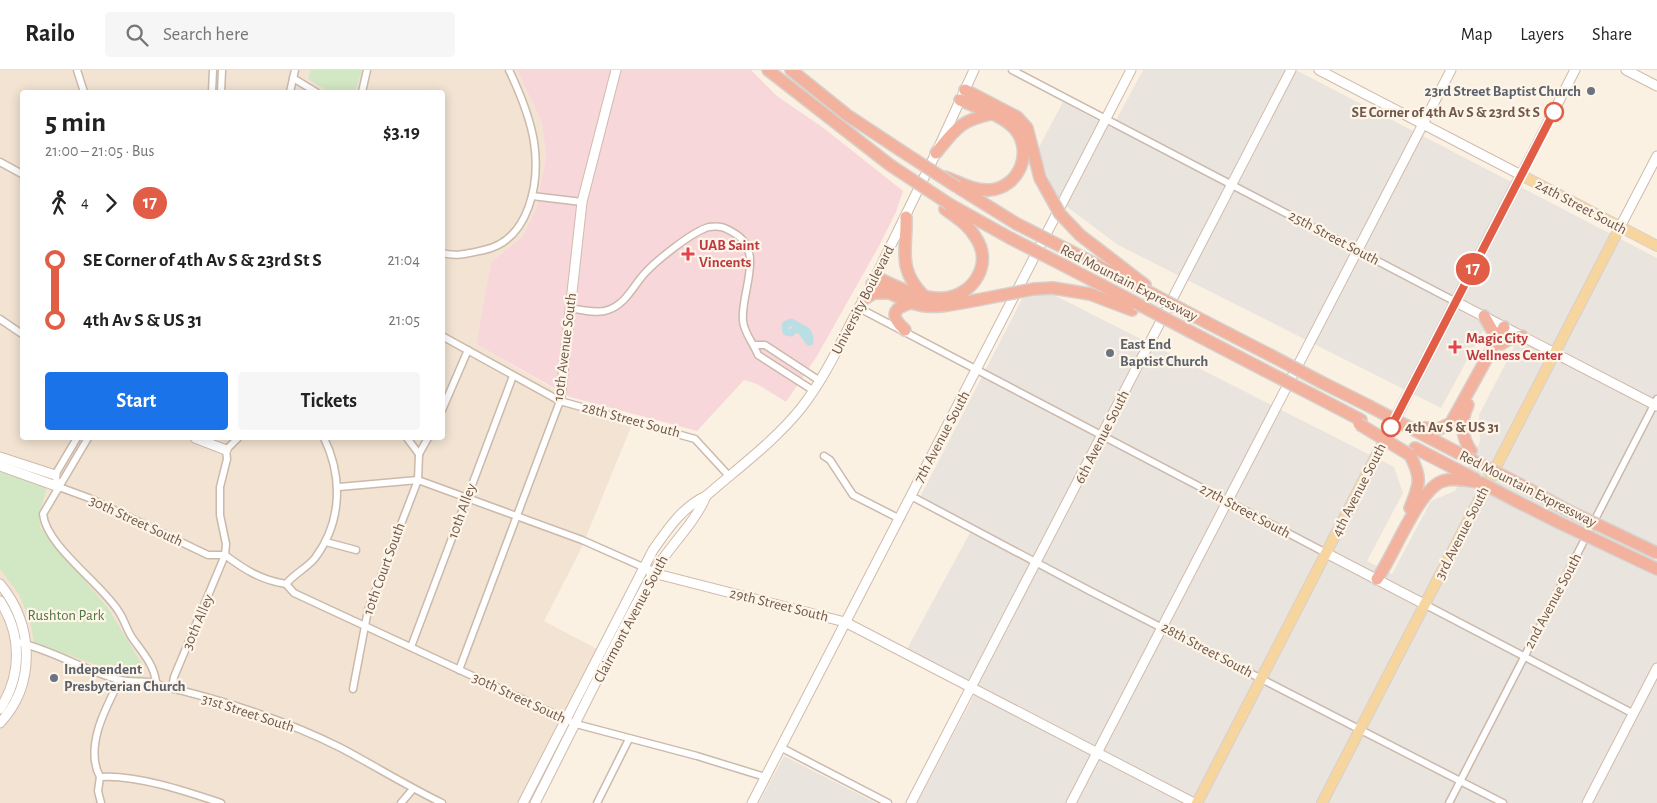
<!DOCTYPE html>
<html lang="en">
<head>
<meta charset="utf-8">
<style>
  :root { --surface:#fff; --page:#f6f6f6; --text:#222; --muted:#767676; --line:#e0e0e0; --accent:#1a73e8 }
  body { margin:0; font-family:"Alegreya Sans",sans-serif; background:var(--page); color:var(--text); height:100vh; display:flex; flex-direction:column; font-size:19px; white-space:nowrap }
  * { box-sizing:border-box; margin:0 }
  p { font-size:16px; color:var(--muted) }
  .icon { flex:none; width:28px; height:28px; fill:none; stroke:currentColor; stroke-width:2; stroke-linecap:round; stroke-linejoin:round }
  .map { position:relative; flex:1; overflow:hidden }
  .details { position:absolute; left:20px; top:20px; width:425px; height:350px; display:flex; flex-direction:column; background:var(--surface); border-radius:5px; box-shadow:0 2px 12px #0003 }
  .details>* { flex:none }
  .badge { padding:0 10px; border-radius:16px; font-size:18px; line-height:32px }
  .map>.badge { position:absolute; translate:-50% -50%; box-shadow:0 0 0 2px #fff }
  .legs { display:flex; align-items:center; gap:8px; height:55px; padding:0 25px; font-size:16px }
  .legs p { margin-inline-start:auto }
  .headline { display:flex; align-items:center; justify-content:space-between; height:85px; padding:0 25px }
  h1 { font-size:28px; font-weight:700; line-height:38px }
  .button { display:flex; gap:10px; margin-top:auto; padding:10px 25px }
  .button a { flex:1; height:58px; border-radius:5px; background:var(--accent); color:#fff; font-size:20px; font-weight:700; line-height:58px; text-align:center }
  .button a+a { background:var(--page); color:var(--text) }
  ul { padding:0 25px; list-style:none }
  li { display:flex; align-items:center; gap:18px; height:60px; font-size:19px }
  li i { display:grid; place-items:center; width:8px; height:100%; margin:0 6px; background:currentColor }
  li i::after { content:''; width:12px; height:12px; margin:-6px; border:4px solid; border-radius:50%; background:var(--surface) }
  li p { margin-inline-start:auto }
  li:first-child i { background:linear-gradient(#0000 50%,currentColor 0) }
  li:last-child i { background:linear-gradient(currentColor 50%,#0000 0) }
  header { display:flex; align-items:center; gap:30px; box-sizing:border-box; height:70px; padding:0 25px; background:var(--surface); border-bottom:1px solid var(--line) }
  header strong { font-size:24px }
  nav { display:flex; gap:28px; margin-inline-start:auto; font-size:18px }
  .search { width:350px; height:45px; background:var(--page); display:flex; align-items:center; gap:12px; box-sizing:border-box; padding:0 18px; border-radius:5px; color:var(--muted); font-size:19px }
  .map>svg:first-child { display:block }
  .residential { fill:#f2e3d2; fill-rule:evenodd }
  .industrial { fill:#eae4de }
  .medical { fill:#f8d7db }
  .green { fill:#d2e7c3 }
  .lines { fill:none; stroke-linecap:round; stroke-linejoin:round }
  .canal { stroke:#b9dee3; stroke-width:7 }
  .street-casing { stroke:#cbb9ab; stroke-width:9 }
  .secondary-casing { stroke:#d0bbab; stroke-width:11 }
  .primary-casing { stroke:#d7d0cd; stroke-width:12 }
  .highway-casing { stroke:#d7d0cd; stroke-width:14 }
  .street { stroke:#fff; stroke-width:6 }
  .secondary { stroke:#fff; stroke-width:9 }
  .primary { stroke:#f6d59f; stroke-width:10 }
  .highway { stroke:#f2b29d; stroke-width:11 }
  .highway-bridge-casing { stroke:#d7d0cd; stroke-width:14; stroke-linecap:butt }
  .highway-bridge { stroke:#f2b29d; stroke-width:11 }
  .line-1-casing { stroke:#fff; stroke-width:11 }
  .line-1 { stroke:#e15d46; stroke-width:8 }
  .worship-dot { fill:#6b7280; stroke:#fef5e9; stroke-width:2 }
  .stop-1-dot { fill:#fff; stroke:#e15d46; stroke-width:2.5 }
  .health-dot { fill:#e0444e; stroke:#fef5e9; stroke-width:2 }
  .labels { text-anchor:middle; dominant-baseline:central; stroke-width:4.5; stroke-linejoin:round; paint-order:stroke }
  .worship-label { font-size:15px; font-weight:bold; fill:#5b616d; stroke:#fef5e9; text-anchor:start }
  .stop-label { font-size:15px; font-weight:bold; fill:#71584b; stroke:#fef5e9; text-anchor:end }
  .street-label { font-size:15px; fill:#71584b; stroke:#fef5e9 }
  .health-label { font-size:15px; font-weight:bold; fill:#be3a42; stroke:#fef5e9; text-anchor:start }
  .park-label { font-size:15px; fill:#547743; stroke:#fef5e9 }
</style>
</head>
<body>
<header>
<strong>Railo</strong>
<div class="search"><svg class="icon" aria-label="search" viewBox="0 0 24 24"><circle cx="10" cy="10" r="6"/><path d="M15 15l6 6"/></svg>Search here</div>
<nav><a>Map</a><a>Layers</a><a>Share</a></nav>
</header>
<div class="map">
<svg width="1657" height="733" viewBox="0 0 1657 733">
  <rect width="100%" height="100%" fill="#fbf1e3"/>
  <path class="residential" d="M0,0h517l25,53 4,34 -10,52 -14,28 -31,25 -15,82 78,45 12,18 65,20 -50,122 -37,72 53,28 -80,154h-517zM22,22h420v346h-420z"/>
  <g class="industrial">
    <polygon points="1143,0 1296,0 1657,188 1657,733 917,733 979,616 907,579 971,461 917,433 1023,227 1052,224 1394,397 1403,423 1367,491 1392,504 1431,431 1455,421 1480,372 1479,345 1514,277 1483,261 1441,338 1118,175 1058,130 1037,81 1063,32 1112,58"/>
    <polygon points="784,686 876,733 759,733"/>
  </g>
  <polygon class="medical" points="517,0 751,0 777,26 825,59 903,121 896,142 879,176 817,286 786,332 757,314 744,310 697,361 570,327 476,274 491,192 522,167 536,139 546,87 542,53"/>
  <g class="green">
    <polygon points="311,0 362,0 355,22 329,22 308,9"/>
    <polygon points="0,402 47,416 39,445 40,458 108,538 143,596 142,607 126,606 34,572 30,551 19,524 0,499"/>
  </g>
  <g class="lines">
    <path class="canal" d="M809,272l-9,-12 -5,-1 -4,4 -5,-1 -1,-7 6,-3c9,6 20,6 19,20"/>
    <defs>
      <g id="street">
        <polyline points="77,0 84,22"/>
        <polyline points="1012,0 1456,232"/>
        <polyline points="293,8 316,22"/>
        <polyline points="212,22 213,0"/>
        <polyline points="221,22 222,0"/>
        <polyline points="290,22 295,0"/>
        <polyline points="362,22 367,0"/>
        <polyline points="0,92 22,104"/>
        <polyline points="532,126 582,132"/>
        <path d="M442,183c15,4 28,0 42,-3 46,-10 56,-68 50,-108 -4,-25 -14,-49 -25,-72"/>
        <path d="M570,238c11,2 28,6 38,2 18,-6 25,-24 37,-37 12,-13 48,-42 64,-46 11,-2 17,1 25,6 32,18 6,60 9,88 1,12 11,23 15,34l56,36"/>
        <polyline points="859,238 1326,483"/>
        <polyline points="0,249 22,264"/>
        <polyline points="442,266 560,331 695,369 729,406"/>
        <polyline points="755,275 765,275 820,311"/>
        <polyline points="442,340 468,280"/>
        <path d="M88,368l-45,76c3,32 59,70 76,98 6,9 8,19 14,27 10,14 21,26 23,43"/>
        <polyline points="419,384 428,368"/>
        <polyline points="824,386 830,390 853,425 900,449"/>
        <polyline points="59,417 89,428 208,485 225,485"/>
        <polyline points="59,417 55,405 77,368"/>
        <polyline points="339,417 418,410 582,470 643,497"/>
        <polyline points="911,426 1090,521 1503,733"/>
        <polyline points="326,472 356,480"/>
        <path d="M225,485c20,15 36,25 61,29 8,-10 21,-16 29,-26 27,-36 28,-81 9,-120"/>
        <polyline points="286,514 294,523 576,654 697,686 765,707"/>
        <polyline points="1424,534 1632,643"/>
        <path d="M17,572c36,8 68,29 103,38 13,3 31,-1 42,6 58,13 126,35 179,62 34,18 66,38 101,55"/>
        <polyline points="411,577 513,306"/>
        <polyline points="459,600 560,331"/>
        <polyline points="172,618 174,607 225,485 226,474 220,445 220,417 227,389 226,380 238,368"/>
        <polyline points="353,619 368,540 418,410 419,384 407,368"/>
        <polyline points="782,678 888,733"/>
        <path d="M100,707c35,-3 88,15 121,26"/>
        <path d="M101,733l-3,-12 2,-14c-16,-30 6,-70 20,-97"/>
        <polyline points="401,733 413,719"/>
        <polyline points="597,733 629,669"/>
        <polyline points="1449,733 1657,329"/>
      </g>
      <g id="secondary">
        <polyline points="1319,0 1521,105 1575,0"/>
        <polyline points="1626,0 1657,16"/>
        <polyline points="1620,157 1657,86"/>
        <polyline points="873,212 936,83 974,0"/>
        <polyline points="1456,232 1657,336"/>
        <polyline points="560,331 582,132 616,0"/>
        <polyline points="195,368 226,380"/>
        <polyline points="0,387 55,405"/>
        <polyline points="0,396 59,417"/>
        <polyline points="1326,483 1424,534"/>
        <polyline points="643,497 653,503 845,552 1194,733"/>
        <path d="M0,514c33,40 37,99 0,139"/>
        <path d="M0,531c22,34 22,74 0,108"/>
        <path d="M523,733l130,-253c15,-21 29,-43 53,-54 32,-28 69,-55 96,-89 27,-35 43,-75 65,-114"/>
        <path d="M535,733c39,-76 76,-154 117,-228 16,-28 42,-50 54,-79"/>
        <polyline points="752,733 1131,0"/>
        <polyline points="911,733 1291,0"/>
        <polyline points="1071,733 1451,0"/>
        <polyline points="1587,733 1657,598"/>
      </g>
      <g id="primary">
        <polyline points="1197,733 1521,105 1657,176"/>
        <polyline points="1322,733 1620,157"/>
      </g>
      <g id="highway">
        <polyline points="768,0 890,95"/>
        <polyline points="791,0 847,45 900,80"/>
        <polyline points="965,20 1017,47 1027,58 1040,108"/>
        <path d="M936,83c20,-24 23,-32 55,-39"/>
        <path d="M945,107c14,5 29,14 44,13 30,-2 45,-38 26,-61 -13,-14 -37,-21 -55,-29"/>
        <polyline points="959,118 1017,154"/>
        <polyline points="949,134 1010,168"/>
        <path d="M906,147c1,33 -9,51 17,78"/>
        <polyline points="1080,165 1145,215"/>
        <polyline points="1072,182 1135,215"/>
        <polyline points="1065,196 1136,233"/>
        <path d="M876,207c21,10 45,23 69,21 29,-3 48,-35 31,-60 -7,-13 -19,-20 -31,-29"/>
        <path d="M872,214c49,25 50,27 105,16"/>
        <polyline points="1053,218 1090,224 1132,240"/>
        <polyline points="864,229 874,223 888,223"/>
        <polyline points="1484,246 1492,260 1495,271"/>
        <polyline points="1198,248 1272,286"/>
        <path d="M905,260c-14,-13 -14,-21 5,-27"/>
        <polyline points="1191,262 1264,300"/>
        <polyline points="1501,274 1509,269 1522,266"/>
        <polyline points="1321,312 1369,336"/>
        <polyline points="1313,325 1361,350"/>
        <path d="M1468,335c-8,17 -7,31 3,46"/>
        <polyline points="1425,358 1439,359 1451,353 1504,257"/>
        <polyline points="1422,364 1468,388"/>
        <polyline points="1415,378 1475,409"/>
        <polyline points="1521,415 1567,440"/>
        <polyline points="1514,430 1560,453"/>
        <path d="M1410,438c10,-24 12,-30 0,-53"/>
        <polyline points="1642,492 1657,499"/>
        <path d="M1377,509c16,-22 42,-91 66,-98 12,-4 27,0 39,2"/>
      </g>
    </defs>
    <use href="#street" class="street-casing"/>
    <use href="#secondary" class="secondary-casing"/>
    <use href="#primary" class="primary-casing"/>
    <use href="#highway" class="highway-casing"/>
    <use href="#street" class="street"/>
    <use href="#secondary" class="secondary"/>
    <use href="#primary" class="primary"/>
    <use href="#highway" class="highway"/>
    <defs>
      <g id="highway-bridge">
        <polyline points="900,80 957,117"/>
        <polyline points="890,95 949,134"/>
        <polyline points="1040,108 1060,144 1080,165"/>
        <polyline points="1017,154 1072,182"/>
        <polyline points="1010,168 1065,196"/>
        <polyline points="1143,219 1198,248"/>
        <polyline points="977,230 1034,219 1053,218"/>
        <polyline points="1136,233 1191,262"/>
        <polyline points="1272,286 1321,312"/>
        <polyline points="1264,300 1313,325"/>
        <polyline points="1369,336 1422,364"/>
        <polyline points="1359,354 1410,385"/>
        <polyline points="1468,388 1521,415"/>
        <polyline points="1482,413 1514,430"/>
        <polyline points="1567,440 1657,483"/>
        <polyline points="1560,453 1642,492"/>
      </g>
    </defs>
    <use href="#highway-bridge" class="highway-bridge-casing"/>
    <use href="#highway-bridge" class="highway-bridge"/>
  </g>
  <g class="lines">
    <defs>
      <polyline id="line-1" points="1391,357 1554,42"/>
    </defs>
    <use href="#line-1" class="line-1-casing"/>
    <use href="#line-1" class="line-1"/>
  </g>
  <g class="worship-dot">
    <circle cx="1591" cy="21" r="5"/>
    <circle cx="1110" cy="283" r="5"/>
    <circle cx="54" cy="608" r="5"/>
  </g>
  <g class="stop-1-dot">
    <circle cx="1554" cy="42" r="9"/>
    <circle cx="1391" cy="357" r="9"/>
  </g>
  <g class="health-dot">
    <path d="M685.5 176.5h5v5h5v5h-5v5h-5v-5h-5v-5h5z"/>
    <path d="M1452.5 269.5h5v5h5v5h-5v5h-5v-5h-5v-5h5z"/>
  </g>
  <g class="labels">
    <g class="worship-label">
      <text x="1581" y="21" text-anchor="end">23rd Street Baptist Church</text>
      <text x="1120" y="274">East End<tspan x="1120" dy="17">Baptist Church</tspan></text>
      <text x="64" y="599">Independent<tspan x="64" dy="17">Presbyterian Church</tspan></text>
    </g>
    <g class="stop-label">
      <text x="1540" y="42">SE Corner of 4th Av S &amp; 23rd St S</text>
      <text x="1405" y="357" text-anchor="start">4th Av S &amp; US 31</text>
    </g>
    <g class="street-label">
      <text transform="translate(1581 137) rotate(28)">24th Street South</text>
      <text transform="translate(1334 168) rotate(28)">25th Street South</text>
      <text transform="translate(1129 213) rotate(27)">Red Mountain Expressway</text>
      <text transform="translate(863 230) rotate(-63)">University Boulevard</text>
      <text transform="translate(565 277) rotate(-83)">10th Avenue South</text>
      <text transform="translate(631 350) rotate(15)">28th Street South</text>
      <text transform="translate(942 367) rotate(-62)">7th Avenue South</text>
      <text transform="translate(1102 367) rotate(-63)">6th Avenue South</text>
      <text transform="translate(1528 419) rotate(27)">Red Mountain Expressway</text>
      <text transform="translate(1359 420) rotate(-63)">4th Avenue South</text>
      <text transform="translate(462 441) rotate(-70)">10th Alley</text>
      <text transform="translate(1245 441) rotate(28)">27th Street South</text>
      <text transform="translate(136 451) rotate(25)">30th Street South</text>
      <text transform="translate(1462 463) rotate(-63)">3rd Avenue South</text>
      <text transform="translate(384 499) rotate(-70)">10th Court South</text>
      <text transform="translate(1553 531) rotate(-62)">2nd Avenue South</text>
      <text transform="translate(779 535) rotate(14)">29th Street South</text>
      <text transform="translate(631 549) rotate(-62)">Clairmont Avenue South</text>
      <text transform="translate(198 552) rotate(-67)">30th Alley</text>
      <text transform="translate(1207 580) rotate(28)">28th Street South</text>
      <text transform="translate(519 628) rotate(25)">30th Street South</text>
      <text transform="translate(248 643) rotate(18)">31st Street South</text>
    </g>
    <g class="health-label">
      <text x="699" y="175">UAB Saint<tspan x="699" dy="17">Vincents</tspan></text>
      <text x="1466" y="268">Magic City<tspan x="1466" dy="17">Wellness Center</tspan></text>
    </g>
    <g class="park-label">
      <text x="66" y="545">Rushton Park</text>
    </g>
  </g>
</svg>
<b class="badge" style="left:1473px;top:199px;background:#e15d46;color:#fff">17</b>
<section class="details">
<div class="headline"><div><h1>5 min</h1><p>21:00 – 21:05 · Bus</p></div><b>$3.19</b></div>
<div class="legs"><svg class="icon" aria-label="walk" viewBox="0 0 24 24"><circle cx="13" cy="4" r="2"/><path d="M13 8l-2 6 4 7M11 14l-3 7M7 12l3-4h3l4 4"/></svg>4<svg class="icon" aria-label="forward" viewBox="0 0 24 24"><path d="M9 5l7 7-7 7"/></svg><b class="badge" style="background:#e15d46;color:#fff">17</b></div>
<ul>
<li><i style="color:#e15d46"></i><b>SE Corner of 4th Av S &amp; 23rd St S</b><p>21:04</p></li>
<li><i style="color:#e15d46"></i><b>4th Av S &amp; US 31</b><p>21:05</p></li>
</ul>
<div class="button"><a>Start</a><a>Tickets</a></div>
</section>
</div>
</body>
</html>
